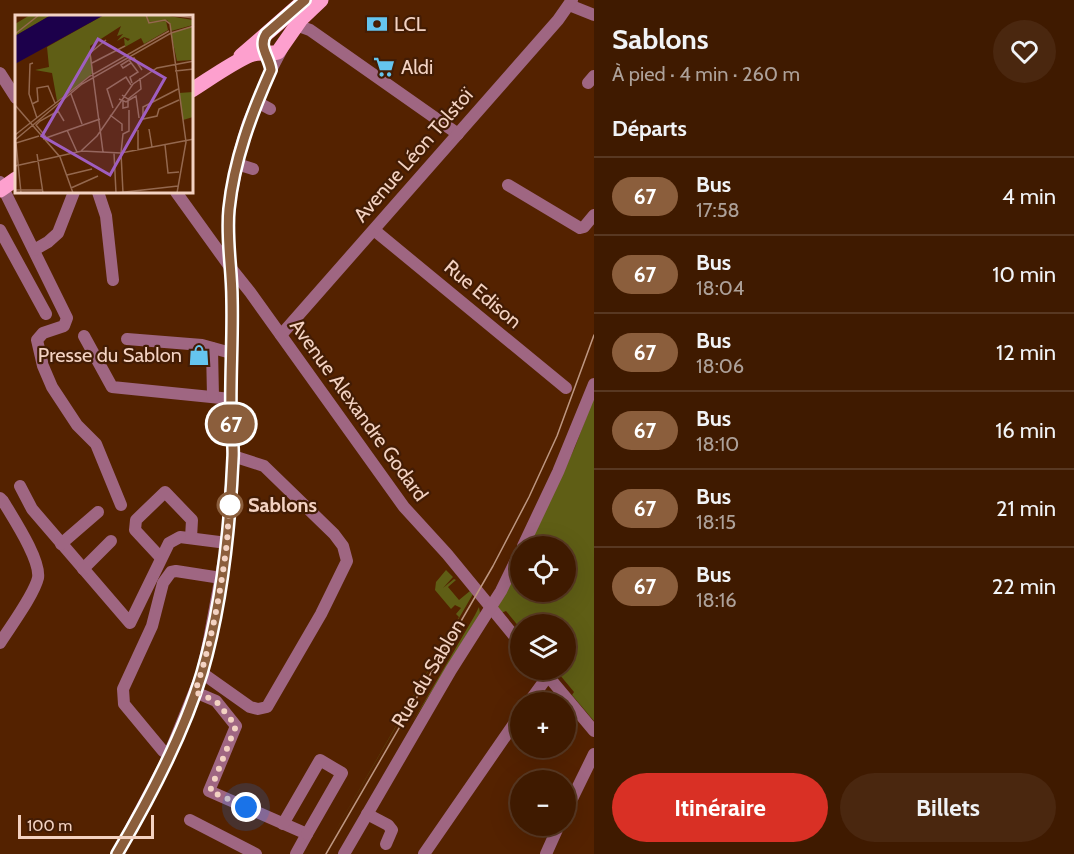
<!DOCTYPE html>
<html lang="fr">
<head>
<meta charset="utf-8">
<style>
  :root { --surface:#3f1a00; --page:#4a270f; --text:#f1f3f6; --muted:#ada199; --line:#583822; --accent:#d93025 }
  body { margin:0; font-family:Cabin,sans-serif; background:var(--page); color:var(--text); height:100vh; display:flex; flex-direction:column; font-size:22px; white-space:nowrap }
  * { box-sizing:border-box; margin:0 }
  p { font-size:20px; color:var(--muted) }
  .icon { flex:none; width:33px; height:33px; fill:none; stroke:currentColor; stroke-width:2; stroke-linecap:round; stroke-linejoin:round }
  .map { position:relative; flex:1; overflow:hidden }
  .sheet { display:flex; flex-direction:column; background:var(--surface); width:480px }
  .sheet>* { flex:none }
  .badge { padding:0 12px; border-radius:20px; font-size:21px; line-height:39px }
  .controls { position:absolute; left:510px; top:536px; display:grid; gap:12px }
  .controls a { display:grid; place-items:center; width:66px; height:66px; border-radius:50%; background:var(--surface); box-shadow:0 6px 24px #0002,0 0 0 2px var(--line); font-size:30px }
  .scale { position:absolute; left:18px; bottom:15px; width:136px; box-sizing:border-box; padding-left:6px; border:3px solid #f3d2c2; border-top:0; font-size:16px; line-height:21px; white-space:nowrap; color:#f3d2c2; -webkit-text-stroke:4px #431c04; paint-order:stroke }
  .you { position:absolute; width:30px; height:30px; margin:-15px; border:4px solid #fff; border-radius:50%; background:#1a73e8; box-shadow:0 0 0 9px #1a73e833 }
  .map>.badge { position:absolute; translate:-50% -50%; box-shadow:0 0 0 3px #fff }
  h2 { padding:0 18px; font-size:22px; line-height:54px }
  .round { display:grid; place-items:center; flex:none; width:63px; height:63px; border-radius:32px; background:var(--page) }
  .head { display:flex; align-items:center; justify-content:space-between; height:102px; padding:0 18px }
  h1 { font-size:28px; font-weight:700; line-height:45px }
  .action { display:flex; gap:12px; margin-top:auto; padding:12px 18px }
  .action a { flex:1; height:69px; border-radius:36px; background:var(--accent); color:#fff; font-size:24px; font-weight:700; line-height:69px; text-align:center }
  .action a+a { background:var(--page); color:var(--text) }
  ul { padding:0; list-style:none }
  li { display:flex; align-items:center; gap:18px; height:78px; padding:0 18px; border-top:2px solid var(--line) }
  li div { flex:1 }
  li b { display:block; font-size:22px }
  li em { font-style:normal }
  li .badge { min-width:66px; font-weight:700; text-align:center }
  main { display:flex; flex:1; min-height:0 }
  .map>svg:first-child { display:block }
  .green { fill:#5f5e15 }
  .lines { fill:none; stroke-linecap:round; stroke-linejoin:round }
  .minor { stroke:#9f6682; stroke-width:12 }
  .major { stroke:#fda0ce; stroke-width:15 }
  .tram { stroke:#be9781; stroke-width:1.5 }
  .line-casing { stroke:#fff; stroke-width:14 }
  .line { stroke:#8b5e3c; stroke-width:9 }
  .walk { stroke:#f3d2c2; stroke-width:6; stroke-dasharray:0 10.8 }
  .stop-dot { fill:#fff; stroke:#8b5e3c; stroke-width:3 }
  .labels { text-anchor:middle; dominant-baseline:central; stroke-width:4.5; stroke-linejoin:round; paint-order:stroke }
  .poi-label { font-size:20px; fill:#f3d2c2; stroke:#431c04; text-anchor:start }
  .street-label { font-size:20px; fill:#f3d2c2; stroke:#431c04 }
  .stop-label { font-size:20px; font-weight:bold; fill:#f3d2c2; stroke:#431c04; text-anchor:start }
  .inset-road { fill:none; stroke:#94684e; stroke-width:1.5 }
  .view { fill:#9f5ec0; fill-opacity:0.15; stroke:#9f5ec0; stroke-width:3 }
  .inset-edge { fill:none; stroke:#f3d2c2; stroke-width:3 }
</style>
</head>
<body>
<main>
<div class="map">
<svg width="594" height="854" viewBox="0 0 594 854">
  <rect width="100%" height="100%" fill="#542200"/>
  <g class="green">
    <polygon points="594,397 594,721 572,695 574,692 555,669 566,669 566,624 520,624 520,628 506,611 501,613 497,609 520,563 520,591 566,591 566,546 529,546 575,447"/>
    <polygon points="446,570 453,577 443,588 454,579 456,580 448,587 459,600 470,591 473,594 322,854 459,617 456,614 461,608 455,605 451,609 435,590 436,582"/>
    <polygon points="479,607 480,613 412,723 475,615"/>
  </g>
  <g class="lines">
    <g class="minor">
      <polyline points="569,5 594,15"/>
      <polyline points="296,25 310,30 458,134"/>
      <polyline points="0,73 16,98"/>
      <polyline points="588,83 594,76"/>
      <polyline points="257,102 270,109"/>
      <polyline points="237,164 253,169"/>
      <polyline points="0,182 67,318 64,326 43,333 37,340 43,366 52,387 77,425 96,444 121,505"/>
      <polyline points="508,185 580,228 584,227 594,215"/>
      <polyline points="98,192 106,216 113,280"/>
      <polyline points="176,192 230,267 250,292 404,507 447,554 520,643"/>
      <polyline points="0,230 46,314"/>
      <polyline points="374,230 566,388"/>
      <polyline points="34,250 48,242 58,233 74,192"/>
      <polyline points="281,335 558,20 572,0"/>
      <polyline points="84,336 112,387 231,399"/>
      <polyline points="127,339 202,345 231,353"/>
      <polyline points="212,348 213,397"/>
      <polyline points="20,486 32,509 130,623 169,543 180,537 227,543"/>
      <path d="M0,498l3,3c10,17 38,59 35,77 -4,17 -28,49 -38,65"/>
      <polyline points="61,544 98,512"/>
      <polyline points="523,546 558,472 594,384"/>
      <polyline points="161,558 135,530 136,520 165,492 192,520 191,538"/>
      <polyline points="83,569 111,541"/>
      <polyline points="542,669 594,731"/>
      <polyline points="202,673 250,707 258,709 267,707 321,614 347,561 343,546 334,534 264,466 233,456"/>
      <polyline points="195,692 216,701 236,726 209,791 307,834 296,854"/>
      <polyline points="529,702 548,676"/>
      <polyline points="170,754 163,751 124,704 123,689 152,626 163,583 171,572 176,571 221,578"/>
      <polyline points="566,811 594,754"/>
      <polyline points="367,814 388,825 392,830 386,844"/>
      <polyline points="190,820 256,854"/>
      <polyline points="283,824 320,760 342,773 307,834"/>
      <polyline points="117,854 166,762 202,673 209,640 227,543 233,456 231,418 232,298 228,232 229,207 240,150 248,123 271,70 282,49"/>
      <polyline points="344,854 451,670 501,591 520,552"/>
      <polyline points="424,854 520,715"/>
      <polyline points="546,854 559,825"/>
    </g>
    <g class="major">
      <polyline points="241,56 305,0"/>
      <path d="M192,90c19,-12 38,-26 58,-35 10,-4 19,0 28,-3l23,-33 20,-19"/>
      <polyline points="0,190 16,179"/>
    </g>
    <polyline class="tram" points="326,854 493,566 529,497 557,436 594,335"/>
  </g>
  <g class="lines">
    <defs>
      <path id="line" d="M117,854c33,-56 66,-118 85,-181 19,-65 28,-147 31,-215 1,-13 -2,-27 -2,-41 -1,-39 2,-78 1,-118 0,-30 -6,-60 -3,-90 5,-49 22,-94 42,-139 -2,-14 -13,-23 -5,-36l39,-34"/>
    </defs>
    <use href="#line" class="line-casing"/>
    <use href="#line" class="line"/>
    <path class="walk" d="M230,505c-2,12 -2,25 -3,37 -6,49 -16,103 -32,150l21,9 20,25 -26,65 36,16"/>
  </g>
  <defs>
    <symbol id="bank-bare" viewBox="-9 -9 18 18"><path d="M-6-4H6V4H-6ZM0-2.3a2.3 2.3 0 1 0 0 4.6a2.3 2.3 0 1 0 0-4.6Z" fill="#65c5ef" stroke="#431c04" stroke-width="2.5" paint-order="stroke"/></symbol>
    <symbol id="supermarket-bare" viewBox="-9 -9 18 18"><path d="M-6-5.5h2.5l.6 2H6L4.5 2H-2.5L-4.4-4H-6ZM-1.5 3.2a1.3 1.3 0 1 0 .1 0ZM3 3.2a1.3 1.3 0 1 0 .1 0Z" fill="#65c5ef" stroke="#431c04" stroke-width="2.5" paint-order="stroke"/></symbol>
    <symbol id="shop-bare" viewBox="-9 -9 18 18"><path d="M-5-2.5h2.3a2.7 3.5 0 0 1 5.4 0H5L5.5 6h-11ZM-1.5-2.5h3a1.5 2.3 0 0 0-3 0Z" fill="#65c5ef" stroke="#431c04" stroke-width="2.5" paint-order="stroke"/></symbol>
  </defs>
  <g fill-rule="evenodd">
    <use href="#bank-bare" x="362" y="9" width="30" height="30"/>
    <use href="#supermarket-bare" x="369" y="52" width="30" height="30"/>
    <use href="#shop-bare" x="184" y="340" width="30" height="30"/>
  </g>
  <circle class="stop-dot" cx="230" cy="505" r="12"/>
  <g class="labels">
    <g class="poi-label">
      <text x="394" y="24">LCL</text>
      <text x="401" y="67">Aldi</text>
      <text x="182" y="355" text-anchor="end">Presse du Sablon</text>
    </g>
    <g class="street-label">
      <text transform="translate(413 155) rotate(-49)">Avenue Léon Tolstoï</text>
      <text transform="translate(483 294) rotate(40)">Rue Edison</text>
      <text transform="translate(359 410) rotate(54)">Avenue Alexandre Godard</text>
      <text transform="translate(428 673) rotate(-59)">Rue du Sablon</text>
    </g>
    <g class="stop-label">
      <text x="248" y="505">Sablons</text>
    </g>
  </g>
  <g transform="translate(15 15)">
    <rect width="178" height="178" fill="#542200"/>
    <path d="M15,0h21l-36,21v-12zM89,0h59l30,5v5l-22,6v-6l-4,-5 -19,2 18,-1 2,9 -24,14 -3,-6 -16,9 -1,-9 4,3 2,-2 -6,-2 -7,4 6,-7 -6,2 4,-10 -31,20 3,27 -36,28 -5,-28 -17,-3 14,-3 -2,-20zM178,11v34l-16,1 -6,-28zM178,77v25l-10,3 -4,-27z" fill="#5f5e15"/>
    <path d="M36,0h53l-89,49v-28z" fill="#1c004b"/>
    <path class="inset-road" d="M131,0l3,8 16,-3 5,4 16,118 -9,51M155,0l24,3M0,19l24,-19M114,45l-8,5 2,3 8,-5M18,48l-3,1 -1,30 8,24M77,48l33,-17M160,56l19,-2M117,68l-2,-6 8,-5 -9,-12 5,-2 8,12M163,74l-35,18v12l14,-3 2,-7 20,-9M56,79l11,30M107,80l6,4 13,-10 -1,-11M104,84l7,3 10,-6 3,22M108,86v7l5,-1v-6M17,89l6,-3 -1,-13 11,-2 7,17M0,90l45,52 13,36M98,93l-6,-19 19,-12 5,8M95,100l12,9v7M134,114l3,18M52,115l10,22M0,120l75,-59 79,-45M31,122l-10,-12 4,-4 18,-10 6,10M28,124l57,-20M0,125l67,-56 89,-51 23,-7M150,130l3,28 11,-1M123,135v-20M66,136l16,-15 36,-52 24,-16 37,-7M88,137l-13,-99 16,-13M99,138l2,40M22,139l6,39M0,151l67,-15 39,2 73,-14M52,160l25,-6M56,173l27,-12M0,175h28M6,178l-5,-50 23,-7M101,178l62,-7M108,178l-2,-40 2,-19 6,-3v-21"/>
    <path class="view" d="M83,24l67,39 -55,97 -68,-39z"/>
    <rect width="178" height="178" class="inset-edge"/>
  </g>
</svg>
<div class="controls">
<a><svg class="icon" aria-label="locate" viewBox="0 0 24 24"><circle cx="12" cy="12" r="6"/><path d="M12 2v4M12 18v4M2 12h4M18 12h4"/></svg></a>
<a><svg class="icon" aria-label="layers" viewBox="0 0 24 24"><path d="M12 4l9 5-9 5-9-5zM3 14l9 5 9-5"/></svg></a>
<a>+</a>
<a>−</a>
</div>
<div class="scale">100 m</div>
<div class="you" style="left:246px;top:807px"></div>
<b class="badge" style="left:231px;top:424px;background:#8b5e3c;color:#fff">67</b>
</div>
<section class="sheet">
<div class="head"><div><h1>Sablons</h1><p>À pied · 4 min · 260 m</p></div><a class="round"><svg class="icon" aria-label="heart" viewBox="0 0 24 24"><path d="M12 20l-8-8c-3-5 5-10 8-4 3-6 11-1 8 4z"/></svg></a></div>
<h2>Départs</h2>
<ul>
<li><span class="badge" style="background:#8b5e3c;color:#fff">67</span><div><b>Bus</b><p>17:58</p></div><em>4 min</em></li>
<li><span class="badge" style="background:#8b5e3c;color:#fff">67</span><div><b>Bus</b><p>18:04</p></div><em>10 min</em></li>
<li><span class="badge" style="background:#8b5e3c;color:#fff">67</span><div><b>Bus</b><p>18:06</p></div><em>12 min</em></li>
<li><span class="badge" style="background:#8b5e3c;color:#fff">67</span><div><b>Bus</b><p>18:10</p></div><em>16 min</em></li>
<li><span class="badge" style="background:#8b5e3c;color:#fff">67</span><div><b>Bus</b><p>18:15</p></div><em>21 min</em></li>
<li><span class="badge" style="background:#8b5e3c;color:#fff">67</span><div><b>Bus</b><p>18:16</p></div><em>22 min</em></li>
</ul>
<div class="action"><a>Itinéraire</a><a>Billets</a></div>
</section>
</main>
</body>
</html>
